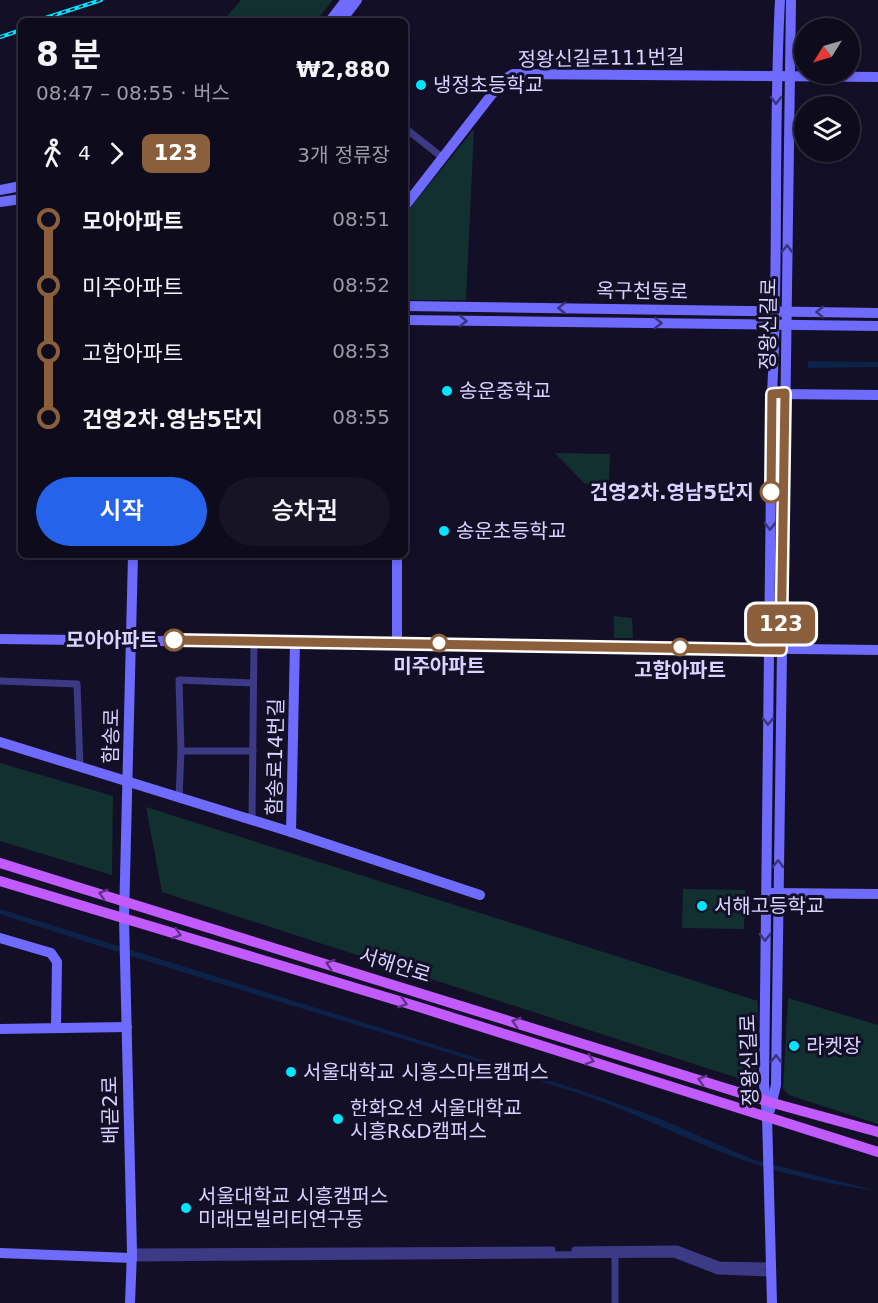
<!DOCTYPE html>
<html lang="ko">
<head>
<meta charset="utf-8">
<style>
  :root { --surface:#0e0b1c; --page:#171425; --text:#f1f3f6; --muted:#9b9ba3; --line:#2e2b3b; --accent:#2563eb }
  body { margin:0; font-family:"DejaVu Sans","Noto Sans KR",sans-serif; background:var(--page); color:var(--text); height:100vh; display:flex; flex-direction:column; font-size:22px; white-space:nowrap }
  * { box-sizing:border-box; margin:0 }
  p { font-size:20px; color:var(--muted) }
  .icon { flex:none; width:33px; height:33px; fill:none; stroke:currentColor; stroke-width:2; stroke-linecap:round; stroke-linejoin:round }
  .map { position:relative; flex:1; overflow:hidden }
  .side { position:absolute; left:18px; top:18px; width:390px; height:540px; display:flex; flex-direction:column; background:var(--surface); border-radius:9px; box-shadow:0 3px 9px #0003,0 0 0 2px var(--line) }
  .side>* { flex:none }
  .badge { padding:0 12px; border-radius:9px; font-size:21px; line-height:39px }
  .needle { width:39px; rotate:233deg }
  .controls { position:absolute; left:794px; top:18px; display:grid; gap:12px }
  .controls a { display:grid; place-items:center; width:66px; height:66px; border-radius:50%; background:var(--surface); box-shadow:0 3px 9px #0003,0 0 0 2px var(--line); font-size:30px }
  .map>.badge { position:absolute; translate:-50% -50%; box-shadow:0 0 0 3px #fff }
  .legs { display:flex; align-items:center; gap:9px; height:66px; padding:0 18px; font-size:20px }
  .legs p { margin-inline-start:auto }
  .head { display:flex; align-items:center; justify-content:space-between; height:102px; padding:0 18px }
  h1 { font-size:33px; font-weight:600; line-height:45px }
  .button { display:flex; gap:12px; margin-top:auto; padding:12px 18px }
  .button a { flex:1; height:69px; border-radius:36px; background:var(--accent); color:#fff; font-size:24px; font-weight:600; line-height:69px; text-align:center }
  .button a+a { background:var(--page); color:var(--text) }
  ul { padding:0 18px; list-style:none }
  li { display:flex; align-items:center; gap:21px; height:66px; font-size:22px }
  li i { display:grid; place-items:center; width:9px; height:100%; margin:0 8px; background:currentColor }
  li i::after { content:''; width:15px; height:15px; margin:-8px; border:4px solid; border-radius:50%; background:var(--surface) }
  li p { margin-inline-start:auto }
  li:first-child i { background:linear-gradient(#0000 50%,currentColor 0) }
  li:last-child i { background:linear-gradient(currentColor 50%,#0000 0) }
  .map>svg:first-child { display:block }
  .green { fill:#12302f }
  .water { fill:#0c2248 }
  .lines { fill:none; stroke-linecap:round; stroke-linejoin:round }
  .street { stroke:#3d3a85; stroke-width:7 }
  .secondary { stroke:#6f6bff; stroke-width:10 }
  .primary { stroke:#c25bff; stroke-width:10 }
  .rail-casing { stroke:#00e5ff; stroke-width:4 }
  .rail { stroke:#130f26; stroke-width:1.5; stroke-dasharray:4.5; stroke-linecap:butt }
  .oneway { stroke:#38347d }
  .oneway2 { stroke:#623188 }
  .line-1-casing { stroke:#fff; stroke-width:14 }
  .line-1 { stroke:#8b5e3c; stroke-width:9 }
  .poi-dot { fill:#00e5ff; stroke:#130f26; stroke-width:2 }
  .stop-1-dot { fill:#fff; stroke:#8b5e3c; stroke-width:3 }
  .labels { text-anchor:middle; dominant-baseline:central; stroke-width:6; stroke-linejoin:round; paint-order:stroke }
  .street-label { font-size:20px; fill:#d9d4ff; stroke:#130f26 }
  .poi-label { font-size:20px; fill:#d9d4ff; stroke:#130f26; text-anchor:start }
  .stop-label { font-size:20px; font-weight:bold; fill:#d9d4ff; stroke:#130f26; text-anchor:end }
</style>
</head>
<body>
<div class="map">
<svg width="878" height="1303" viewBox="0 0 878 1303">
  <rect width="100%" height="100%" fill="#130f26"/>
  <g class="green">
    <polygon points="241,0 333,0 316,21 223,21"/>
    <polygon points="474,129 466,300 406,300 407,212"/>
    <polygon points="555,453 610,454 609,485 585,484"/>
    <polygon points="614,616 632,618 633,638 614,638"/>
    <polygon points="0,763 113,796 112,875 0,841"/>
    <polygon points="146,807 758,1001 756,1084 162,892"/>
    <polygon points="683,889 745,890 744,929 682,928"/>
    <polygon points="788,998 878,1025 878,1124 789,1095 783,1089"/>
  </g>
  <g class="water">
    <polygon points="808,361 878,362 878,367 808,368"/>
    <path d="M0,909l579,181 77,27 98,43 124,31c-54,-7 -106,-19 -157,-39 -49,-19 -96,-44 -146,-60 -191,-60 -384,-115 -575,-178z"/>
  </g>
  <g class="lines">
    <g class="street">
      <polyline points="405,128 443,158"/>
      <polyline points="0,681 77,684 80,767"/>
      <polyline points="181,751 253,751"/>
      <polyline points="179,798 181,751 179,680 253,683"/>
      <polyline points="252,820 254,641"/>
      <polyline points="575,1250 677,1249 719,1265 770,1266"/>
      <polyline points="132,1252 552,1250"/>
      <polyline points="132,1258 674,1254 718,1271 771,1273"/>
      <polyline points="615,1303 615,1252"/>
    </g>
    <g class="secondary">
      <polyline points="330,21 346,0"/>
      <polyline points="341,21 357,0"/>
      <polyline points="0,190 21,186"/>
      <polyline points="0,202 21,199"/>
      <polyline points="405,206 503,80 513,74 878,77"/>
      <polyline points="405,306 878,313"/>
      <polyline points="405,320 878,326"/>
      <polyline points="778,394 878,395"/>
      <polyline points="0,639 878,650"/>
      <polyline points="397,643 397,555"/>
      <polyline points="0,742 291,832 295,641"/>
      <polyline points="291,832 480,895"/>
      <polyline points="770,893 878,894"/>
      <polyline points="0,938 51,953 57,962 56,1028"/>
      <polyline points="0,1029 127,1027"/>
      <polyline points="770,1110 776,1085 791,0"/>
      <polyline points="0,1253 132,1258"/>
      <polyline points="130,1303 132,1252 124,918 133,555"/>
      <path d="M772,1303l-5,-187 -3,-32 8,-690c7,-131 1,-263 8,-394"/>
    </g>
    <g class="primary">
      <polyline points="0,863 773,1103 878,1132"/>
      <polyline points="0,881 419,1007 878,1152"/>
    </g>
    <defs>
      <g id="rail">
        <polyline points="36,21 101,0"/>
        <polyline points="0,37 21,30"/>
      </g>
    </defs>
    <use href="#rail" class="rail-casing"/>
    <use href="#rail" class="rail"/>
  </g>
  <defs><path id="oneway-chevron" d="M-2-3.5L2.5 0L-2 3.5" fill="none" stroke-width="1.6" stroke-linecap="round" stroke-linejoin="round" transform="scale(1.5)"/></defs>
  <g class="oneway">
    <use href="#oneway-chevron" transform="translate(776 100) rotate(91)"/>
    <use href="#oneway-chevron" transform="translate(787 249) rotate(-89)"/>
    <use href="#oneway-chevron" transform="translate(562 308) rotate(-179)"/>
    <use href="#oneway-chevron" transform="translate(820 312) rotate(-179)"/>
    <use href="#oneway-chevron" transform="translate(463 321) rotate(1)"/>
    <use href="#oneway-chevron" transform="translate(658 323) rotate(1)"/>
    <use href="#oneway-chevron" transform="translate(770 526) rotate(91)"/>
    <use href="#oneway-chevron" transform="translate(768 721) rotate(91)"/>
    <use href="#oneway-chevron" transform="translate(778 864) rotate(-89)"/>
    <use href="#oneway-chevron" transform="translate(765 937) rotate(90)"/>
    <use href="#oneway-chevron" transform="translate(776 1059) rotate(-89)"/>
  </g>
  <g class="oneway2">
    <use href="#oneway-chevron" transform="translate(103 894) rotate(-163)"/>
    <use href="#oneway-chevron" transform="translate(177 934) rotate(17)"/>
    <use href="#oneway-chevron" transform="translate(330 964) rotate(-163)"/>
    <use href="#oneway-chevron" transform="translate(403 1003) rotate(17)"/>
    <use href="#oneway-chevron" transform="translate(516 1022) rotate(-163)"/>
    <use href="#oneway-chevron" transform="translate(590 1060) rotate(17)"/>
    <use href="#oneway-chevron" transform="translate(702 1080) rotate(-163)"/>
  </g>
  <g class="lines">
    <defs>
      <polyline id="line-1" points="174,640 781,650 785,393 772,394 771,492"/>
    </defs>
    <use href="#line-1" class="line-1-casing"/>
    <use href="#line-1" class="line-1"/>
  </g>
  <g class="poi-dot">
    <circle cx="421" cy="85" r="6"/>
    <circle cx="447" cy="391" r="6"/>
    <circle cx="444" cy="531" r="6"/>
    <circle cx="702" cy="906" r="6"/>
    <circle cx="794" cy="1046" r="6"/>
    <circle cx="291" cy="1072" r="6"/>
    <circle cx="338" cy="1119" r="6"/>
    <circle cx="186" cy="1208" r="6"/>
  </g>
  <g class="stop-1-dot">
    <circle cx="771" cy="492" r="10"/>
    <circle cx="174" cy="640" r="10"/>
    <circle cx="439" cy="643" r="8"/>
    <circle cx="680" cy="647" r="8"/>
  </g>
  <g class="labels">
    <g class="street-label">
      <text transform="translate(601 58) rotate(-1)">정왕신길로111번길</text>
      <text transform="translate(642 291) rotate(1)">옥구천동로</text>
      <text transform="translate(768 324) rotate(-89)">정왕신길로</text>
      <text transform="translate(111 736) rotate(-89)">함송로</text>
      <text transform="translate(275 757) rotate(-89)">함송로14번길</text>
      <text transform="translate(395 965) rotate(17)">서해안로</text>
      <text transform="translate(749 1060) rotate(-92)">정왕신길로</text>
      <text transform="translate(110 1110) rotate(-91)">배곧2로</text>
    </g>
    <g class="poi-label">
      <text x="433" y="85">냉정초등학교</text>
      <text x="459" y="391">송운중학교</text>
      <text x="456" y="531">송운초등학교</text>
      <text x="714" y="906">서해고등학교</text>
      <text x="806" y="1046">라켓장</text>
      <text x="303" y="1072">서울대학교 시흥스마트캠퍼스</text>
      <text x="350" y="1108">한화오션 서울대학교<tspan x="350" dy="23">시흥R&amp;D캠퍼스</tspan></text>
      <text x="198" y="1196">서울대학교 시흥캠퍼스<tspan x="198" dy="23">미래모빌리티연구동</tspan></text>
    </g>
    <g class="stop-label">
      <text x="754" y="492">건영2차.영남5단지</text>
      <text x="158" y="640">모아아파트</text>
      <text x="439" y="666" text-anchor="middle">미주아파트</text>
      <text x="680" y="670" text-anchor="middle">고합아파트</text>
    </g>
  </g>
</svg>
<div class="controls">
<a><svg class="needle" viewBox="-14 -14 28 28"><path d="M0-13l5 13h-10z" fill="#e53935"/><path d="M0 13l5-13h-10z" fill="#9b9ba3"/></svg></a>
<a><svg class="icon" aria-label="layers" viewBox="0 0 24 24"><path d="M12 4l9 5-9 5-9-5zM3 14l9 5 9-5"/></svg></a>
</div>
<b class="badge" style="left:781px;top:624px;background:#8b5e3c;color:#fff">123</b>
<section class="side">
<div class="head"><div><h1>8 분</h1><p>08:47 – 08:55 · 버스</p></div><b>₩2,880</b></div>
<div class="legs"><svg class="icon" aria-label="walk" viewBox="0 0 24 24"><circle cx="13" cy="4" r="2"/><path d="M13 8l-2 6 4 7M11 14l-3 7M7 12l3-4h3l4 4"/></svg>4<svg class="icon" aria-label="forward" viewBox="0 0 24 24"><path d="M9 5l7 7-7 7"/></svg><b class="badge" style="background:#8b5e3c;color:#fff">123</b><p>3개 정류장</p></div>
<ul>
<li><i style="color:#8b5e3c"></i><b>모아아파트</b><p>08:51</p></li>
<li><i style="color:#8b5e3c"></i><span>미주아파트</span><p>08:52</p></li>
<li><i style="color:#8b5e3c"></i><span>고합아파트</span><p>08:53</p></li>
<li><i style="color:#8b5e3c"></i><b>건영2차.영남5단지</b><p>08:55</p></li>
</ul>
<div class="button"><a>시작</a><a>승차권</a></div>
</section>
</div>
</body>
</html>
